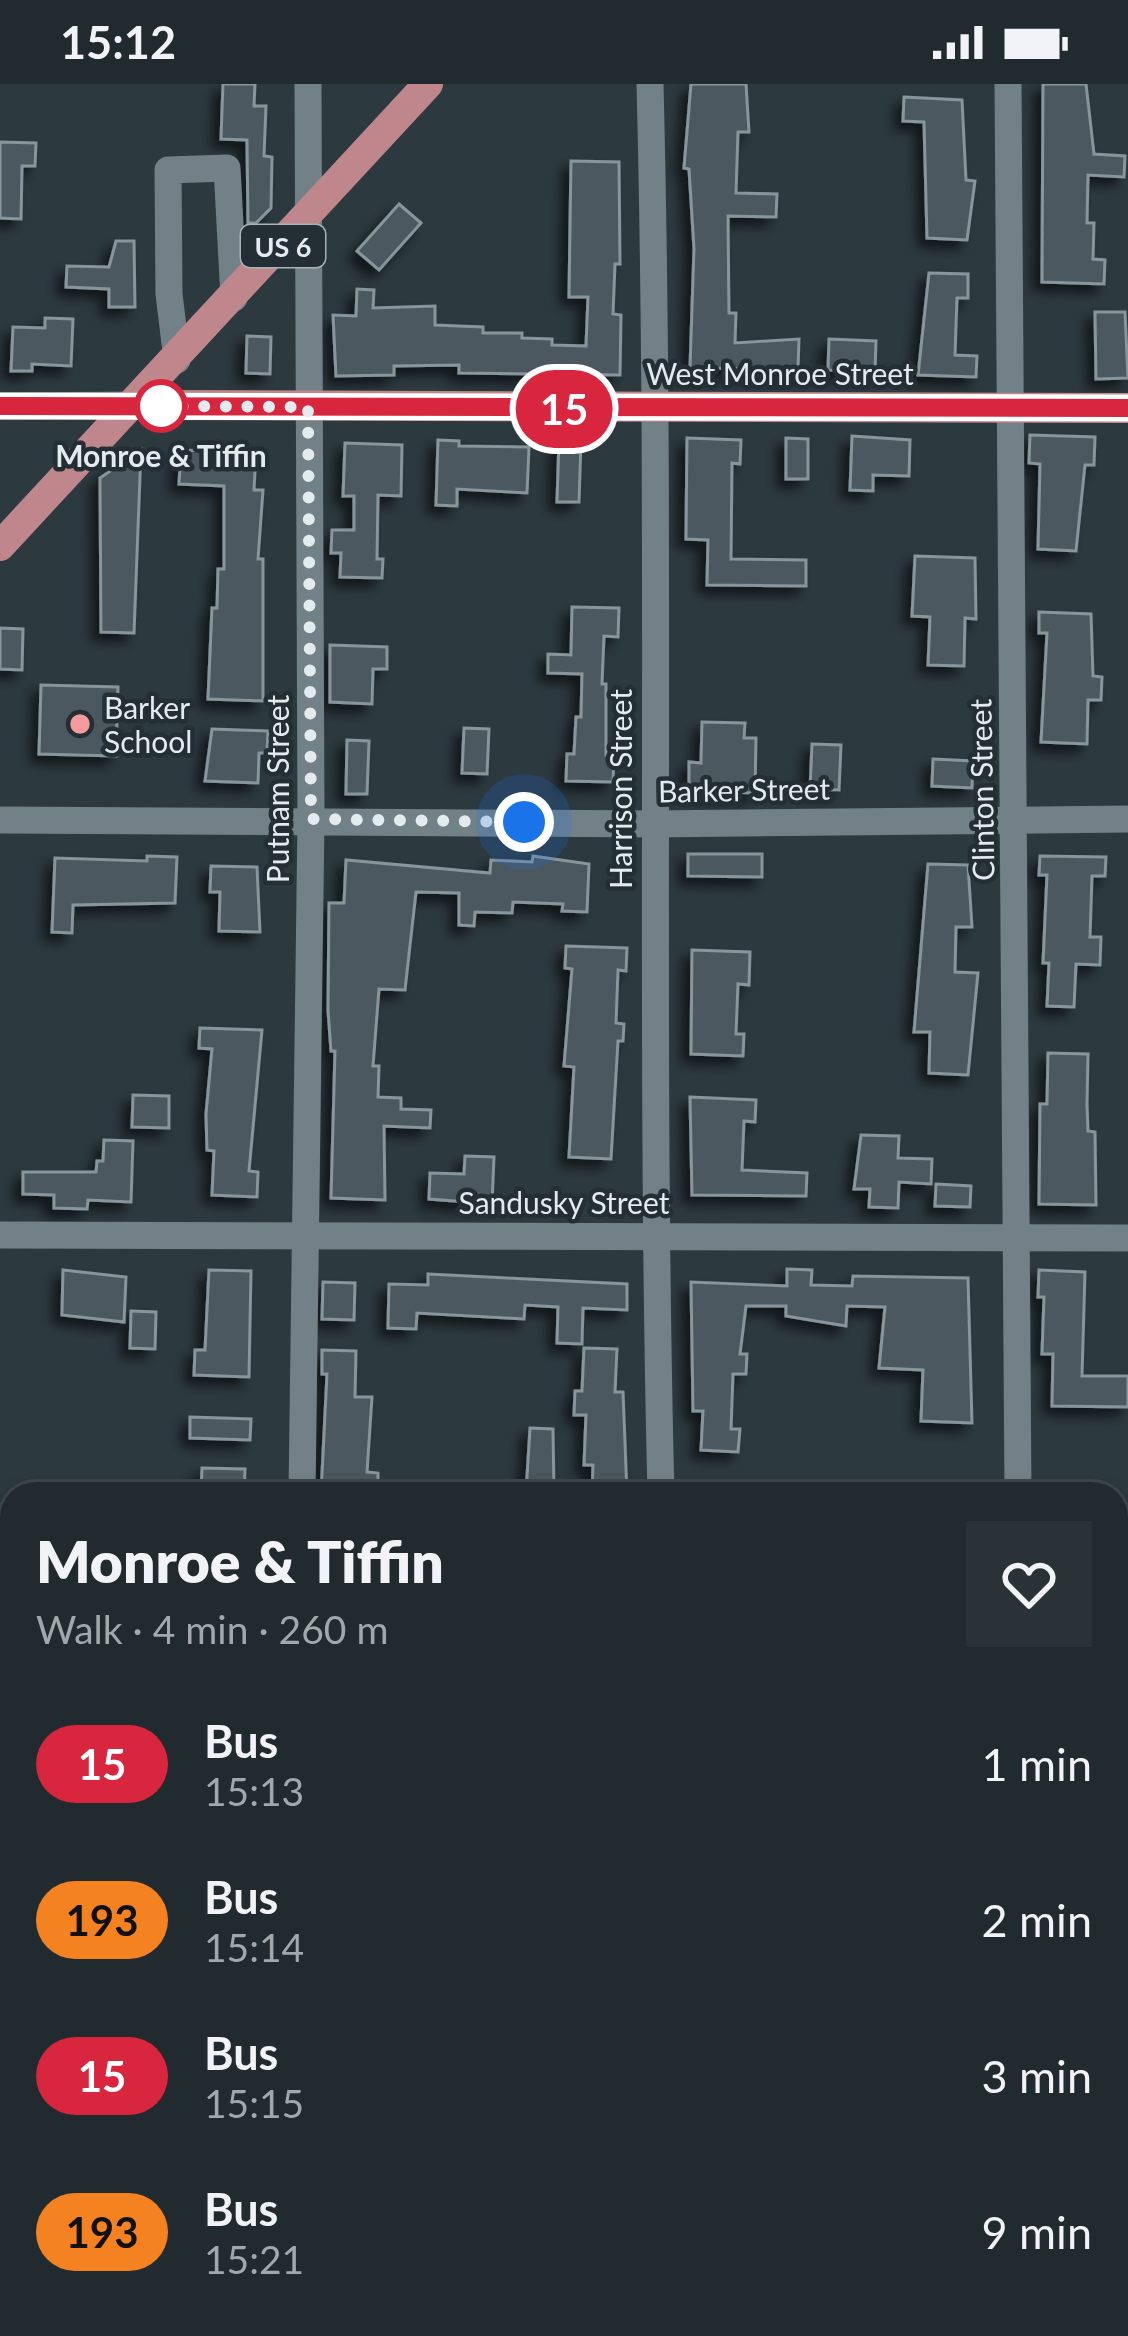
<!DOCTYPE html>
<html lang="en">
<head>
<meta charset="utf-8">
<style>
  :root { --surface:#212b2f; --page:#293337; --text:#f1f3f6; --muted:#a2a7aa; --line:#3e474b }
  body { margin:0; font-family:Lato,sans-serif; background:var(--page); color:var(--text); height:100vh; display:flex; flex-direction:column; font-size:45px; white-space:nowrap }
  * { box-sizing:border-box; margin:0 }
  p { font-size:39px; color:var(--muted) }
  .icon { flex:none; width:66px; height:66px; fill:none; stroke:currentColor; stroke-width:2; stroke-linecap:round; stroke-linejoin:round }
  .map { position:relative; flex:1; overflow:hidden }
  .sheet { position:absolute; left:0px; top:1398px; width:1128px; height:855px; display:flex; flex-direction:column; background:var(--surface); border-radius:36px 36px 0 0; box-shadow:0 6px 18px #0003,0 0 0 3px var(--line) }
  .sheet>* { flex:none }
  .badge { padding:0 24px; border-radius:39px; font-size:42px; line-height:78px }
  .you { position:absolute; width:60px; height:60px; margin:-30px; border:9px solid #fff; border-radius:50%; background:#1a73e8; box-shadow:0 0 0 18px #1a73e833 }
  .map>.badge { position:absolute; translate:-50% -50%; box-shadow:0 0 0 6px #fff }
  .round { display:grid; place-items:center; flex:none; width:126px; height:126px; border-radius:0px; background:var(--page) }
  .summary { display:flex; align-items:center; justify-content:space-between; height:204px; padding:0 36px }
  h1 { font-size:57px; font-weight:800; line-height:90px }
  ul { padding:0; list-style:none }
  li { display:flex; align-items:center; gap:36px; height:156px; padding:0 36px }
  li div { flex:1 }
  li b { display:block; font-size:45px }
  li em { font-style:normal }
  li .badge { min-width:132px; font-weight:700; text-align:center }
  .status { display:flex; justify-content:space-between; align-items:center; height:84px; padding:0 60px; background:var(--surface); direction:ltr }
  .status svg { height:33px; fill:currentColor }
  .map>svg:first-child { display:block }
  .green { fill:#5d3a3a }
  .building { fill:#4b585f; stroke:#87959c; stroke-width:3; filter:url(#shadow) }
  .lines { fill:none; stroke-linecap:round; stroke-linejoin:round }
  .minor { stroke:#728087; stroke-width:27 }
  .major { stroke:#bf868b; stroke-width:30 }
  .rail { stroke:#c7d0d4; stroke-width:6; stroke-dasharray:18 9; stroke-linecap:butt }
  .line-casing { stroke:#fff; stroke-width:27 }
  .line { stroke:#d7263d; stroke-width:18 }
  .walk { stroke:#e3ebef; stroke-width:12; stroke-dasharray:0 21.6 }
  .stop-dot { fill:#fff; stroke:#d7263d; stroke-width:6 }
  .poi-dot { fill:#f59b9d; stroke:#232f35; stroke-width:4.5 }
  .labels { text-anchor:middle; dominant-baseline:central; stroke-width:9; stroke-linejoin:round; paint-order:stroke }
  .shield { fill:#232f35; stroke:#a9b3b7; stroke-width:3 }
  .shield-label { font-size:27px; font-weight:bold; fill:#e3ebef }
  .street-label { font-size:30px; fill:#e3ebef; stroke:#232f35 }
  .stop-label { font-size:30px; font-weight:bold; fill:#e3ebef; stroke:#232f35 }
  .poi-label { font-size:30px; fill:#e3ebef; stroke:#232f35; text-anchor:start }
</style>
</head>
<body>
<div class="status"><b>15:12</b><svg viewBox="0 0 49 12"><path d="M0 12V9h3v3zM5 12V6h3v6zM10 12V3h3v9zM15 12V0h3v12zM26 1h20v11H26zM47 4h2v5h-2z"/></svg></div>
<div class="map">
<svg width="1128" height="2252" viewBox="0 0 1128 2252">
  <defs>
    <filter id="shadow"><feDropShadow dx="-8" dy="8" stdDeviation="6" flood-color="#0009"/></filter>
  </defs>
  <rect width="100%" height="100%" fill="#2c393f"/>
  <polygon class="green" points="0,1583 12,1583 12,1971 0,1969"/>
  <g class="building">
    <polygon points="223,0 255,0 254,22 266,22 264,72 272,73 271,124 256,139 248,139 247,56 221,55"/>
    <polygon points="691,0 746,0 749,48 738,48 736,109 777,110 776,133 728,132 729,229 736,229 735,259 799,255 798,285 690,284 694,165 689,85 684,84"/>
    <polygon points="1043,0 1086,0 1094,70 1125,72 1124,93 1088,91 1087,139 1094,139 1093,175 1105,176 1104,200 1042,198"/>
    <polygon points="904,13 962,16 966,96 975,97 967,156 927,154 924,38 903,37"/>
    <polygon points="0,58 36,59 35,82 22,82 21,135 0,134"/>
    <polygon points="571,77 619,78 620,180 615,180 613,230 621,231 620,291 459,289 459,281 394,282 394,291 336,292 333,231 356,232 357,205 374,206 373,224 435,222 435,241 483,243 483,249 522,249 522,254 552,255 552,261 586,262 588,213 569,213"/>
    <polygon points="399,120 421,139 379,186 357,167"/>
    <polygon points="116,157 134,157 135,223 109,223 109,205 66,203 67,182 109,183"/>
    <polygon points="929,189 968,190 968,214 957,214 955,271 977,272 976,293 918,291"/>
    <polygon points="1095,228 1125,228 1128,294 1096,295"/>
    <polygon points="45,234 73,235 71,282 32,280 32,287 11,287 13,243 45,244"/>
    <polygon points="247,252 271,253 270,290 246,289"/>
    <polygon points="829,255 876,257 875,288 828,286"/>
    <polygon points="1030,351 1095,353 1094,381 1085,381 1076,467 1038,465 1040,380 1029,379"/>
    <polygon points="852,352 910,356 909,392 873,391 873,407 850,406"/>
    <polygon points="687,354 741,356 740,380 732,379 731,475 806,476 806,502 707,501 708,456 686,455"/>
    <polygon points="786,354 808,355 808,395 786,395"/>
    <polygon points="438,356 459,357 459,362 529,363 527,409 457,405 457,422 436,421"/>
    <polygon points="559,356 581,357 579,418 557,418"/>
    <polygon points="345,359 402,361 401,412 378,411 377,475 383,475 382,494 340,493 341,469 331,469 332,446 354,446 354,412 343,412"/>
    <polygon points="141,366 134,549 101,548 100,394"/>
    <polygon points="181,366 256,369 254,406 263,406 258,475 263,475 263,617 208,615 212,524 217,524 218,485 224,485 224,402 179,400"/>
    <polygon points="915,472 975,474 976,535 965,534 964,582 928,581 930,533 912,532"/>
    <polygon points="572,523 619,524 618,553 604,552 602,600 606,600 606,671 614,671 613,698 566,697 567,670 574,670 576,633 581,633 582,590 548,589 548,570 571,571"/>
    <polygon points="1039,528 1091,530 1093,592 1102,593 1101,616 1088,616 1087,660 1041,658 1047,549 1039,549"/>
    <polygon points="0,544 23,545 22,586 0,585"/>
    <polygon points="330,561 387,563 387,585 373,585 372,620 330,618"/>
    <polygon points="41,601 118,603 116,672 39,670"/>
    <polygon points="702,638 745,639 744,654 756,654 755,709 689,707 689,678 701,679"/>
    <polygon points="464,644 489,645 487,690 462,689"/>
    <polygon points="212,645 268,647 267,669 259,669 258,699 205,697"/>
    <polygon points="347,656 369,657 367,710 346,710"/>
    <polygon points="812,660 841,661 839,706 810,705"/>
    <polygon points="933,675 973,677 972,704 932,702"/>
    <polygon points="688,770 762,770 762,793 688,792"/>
    <polygon points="147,772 177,773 175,819 73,821 72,849 52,848 55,774 147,777"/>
    <polygon points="533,772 589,780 587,828 562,827 563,820 513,818 512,829 475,828 474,842 459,841 459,809 416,808 405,906 379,905 373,982 379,982 378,1013 401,1014 401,1025 431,1026 430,1044 384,1042 385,1116 331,1114 335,967 331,967 328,926 329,819 344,819 346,776 490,789 491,776 532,778"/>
    <polygon points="1040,772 1106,773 1105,792 1092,792 1090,853 1101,853 1100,881 1076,880 1074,923 1047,922 1049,879 1043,879 1047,791 1039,791"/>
    <polygon points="928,780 968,781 972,843 956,843 955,888 978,889 968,991 929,989 930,948 914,948"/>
    <polygon points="211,782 257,783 260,848 219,847 220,808 210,808"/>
    <polygon points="566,862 627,864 626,887 618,886 616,939 624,940 623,957 618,957 611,1075 569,1073 574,983 564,982 572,885 565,884"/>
    <polygon points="692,866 750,868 749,901 738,900 736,950 744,950 743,972 691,970"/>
    <polygon points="200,944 262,946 249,1087 258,1088 257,1113 212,1111 214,1067 207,1066 206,1030 212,965 199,964"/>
    <polygon points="1048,969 1088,970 1087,1021 1088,1047 1095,1048 1096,1121 1039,1120 1040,1020 1047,1020"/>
    <polygon points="133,1011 169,1012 169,1044 132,1043"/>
    <polygon points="690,1013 756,1016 755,1038 744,1037 742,1086 807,1089 806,1112 692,1111"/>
    <polygon points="861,1051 899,1052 898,1074 932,1075 931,1100 899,1098 898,1124 869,1123 870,1105 854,1105"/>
    <polygon points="104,1056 133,1057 131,1118 88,1116 87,1125 54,1124 54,1111 23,1110 23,1088 96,1088 97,1077 103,1077"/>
    <polygon points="465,1072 494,1073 492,1120 429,1115 430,1089 464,1090"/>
    <polygon points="936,1100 971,1102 970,1123 935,1122"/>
    <polygon points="787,1185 812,1186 811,1201 852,1202 853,1192 968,1194 972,1339 921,1337 923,1286 879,1284 885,1223 847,1222 846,1242 786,1232 786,1222 746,1222 740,1270 747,1270 746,1290 733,1290 731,1345 740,1345 738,1368 701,1366 703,1327 693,1327 691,1198 787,1202"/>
    <polygon points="63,1186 126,1193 124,1238 62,1231"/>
    <polygon points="209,1186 251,1187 249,1293 194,1291 195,1266 205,1266"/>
    <polygon points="1039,1186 1085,1188 1082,1292 1128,1292 1128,1323 1052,1322 1053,1270 1042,1270 1044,1213 1038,1213"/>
    <polygon points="428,1190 627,1200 627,1226 583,1224 582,1260 557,1259 558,1223 525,1221 524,1235 417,1229 416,1245 388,1244 389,1200 428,1201"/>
    <polygon points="323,1198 355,1199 354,1236 322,1235"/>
    <polygon points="131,1227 156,1228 155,1265 130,1264"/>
    <polygon points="584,1264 617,1265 615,1308 623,1308 627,1410 592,1410 593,1381 584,1381 586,1331 574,1331 575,1307 582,1307"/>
    <polygon points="322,1266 356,1267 355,1313 372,1313 367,1388 378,1389 378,1410 321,1410 327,1290 322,1290"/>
    <polygon points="190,1333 251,1335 250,1356 190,1354"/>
    <polygon points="530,1344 553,1345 554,1410 526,1409"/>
    <polygon points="202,1384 245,1385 244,1410 201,1408"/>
  </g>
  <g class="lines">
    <g class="minor">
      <path d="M650,0c12,470 -1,940 11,1410"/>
      <polyline points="1008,0 1018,1410"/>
      <polyline points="177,276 169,210 168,86 227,84 234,214"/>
      <polyline points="0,322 135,321"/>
      <polyline points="0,736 652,740 1128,735"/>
      <polyline points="0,1151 1128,1154"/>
      <polyline points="302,1410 311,735 308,0"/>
      <polyline points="1116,1566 1128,1565"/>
      <polyline points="0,1570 12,1570"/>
      <polyline points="0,1752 12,1752"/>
      <polyline points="1116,2032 1128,2033"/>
    </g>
    <g class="major">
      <polyline points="135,321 1128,324"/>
      <polyline points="0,462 428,0"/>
    </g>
    <g class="rail">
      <polyline points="0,1997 12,1999"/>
      <polyline points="0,2086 12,2088"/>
      <polyline points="1116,2178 1128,2180"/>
    </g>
  </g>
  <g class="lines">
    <defs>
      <polyline id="line" points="0,322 1128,324"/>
    </defs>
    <use href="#line" class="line-casing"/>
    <use href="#line" class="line"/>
    <polyline class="walk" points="161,322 308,323 311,735 524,738"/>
  </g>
  <circle class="stop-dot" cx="161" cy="322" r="24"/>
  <circle class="poi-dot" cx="80" cy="640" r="12"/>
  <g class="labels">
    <rect class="shield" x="241" y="141" width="84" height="42" rx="9"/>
    <g class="shield-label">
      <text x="283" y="162">US 6</text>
    </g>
    <g class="street-label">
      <text x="780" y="289">West Monroe Street</text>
      <text transform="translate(277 705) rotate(-90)">Putnam Street</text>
      <text transform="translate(620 705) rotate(-90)">Harrison Street</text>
      <text transform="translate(744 705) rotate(-1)">Barker Street</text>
      <text transform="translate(981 706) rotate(-91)">Clinton Street</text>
      <text x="564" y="1118">Sandusky Street</text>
    </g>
    <g class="stop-label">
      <text x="161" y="371">Monroe &amp; Tiffin</text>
    </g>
    <g class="poi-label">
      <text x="104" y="623">Barker<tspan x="104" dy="34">School</tspan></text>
    </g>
  </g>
</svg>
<div class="you" style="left:524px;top:738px"></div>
<b class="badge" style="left:564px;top:325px;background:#d7263d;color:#fff">15</b>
<section class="sheet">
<div class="summary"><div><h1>Monroe &amp; Tiffin</h1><p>Walk · 4 min · 260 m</p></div><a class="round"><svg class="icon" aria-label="heart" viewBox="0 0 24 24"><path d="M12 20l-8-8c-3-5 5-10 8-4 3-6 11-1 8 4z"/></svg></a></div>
<ul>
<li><span class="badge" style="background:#d7263d;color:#fff">15</span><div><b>Bus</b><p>15:13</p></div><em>1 min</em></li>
<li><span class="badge" style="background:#f58220;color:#111">193</span><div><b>Bus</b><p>15:14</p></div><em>2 min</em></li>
<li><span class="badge" style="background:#d7263d;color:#fff">15</span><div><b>Bus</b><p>15:15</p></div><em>3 min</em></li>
<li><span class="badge" style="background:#f58220;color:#111">193</span><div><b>Bus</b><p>15:21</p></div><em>9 min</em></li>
</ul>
</section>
</div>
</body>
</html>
